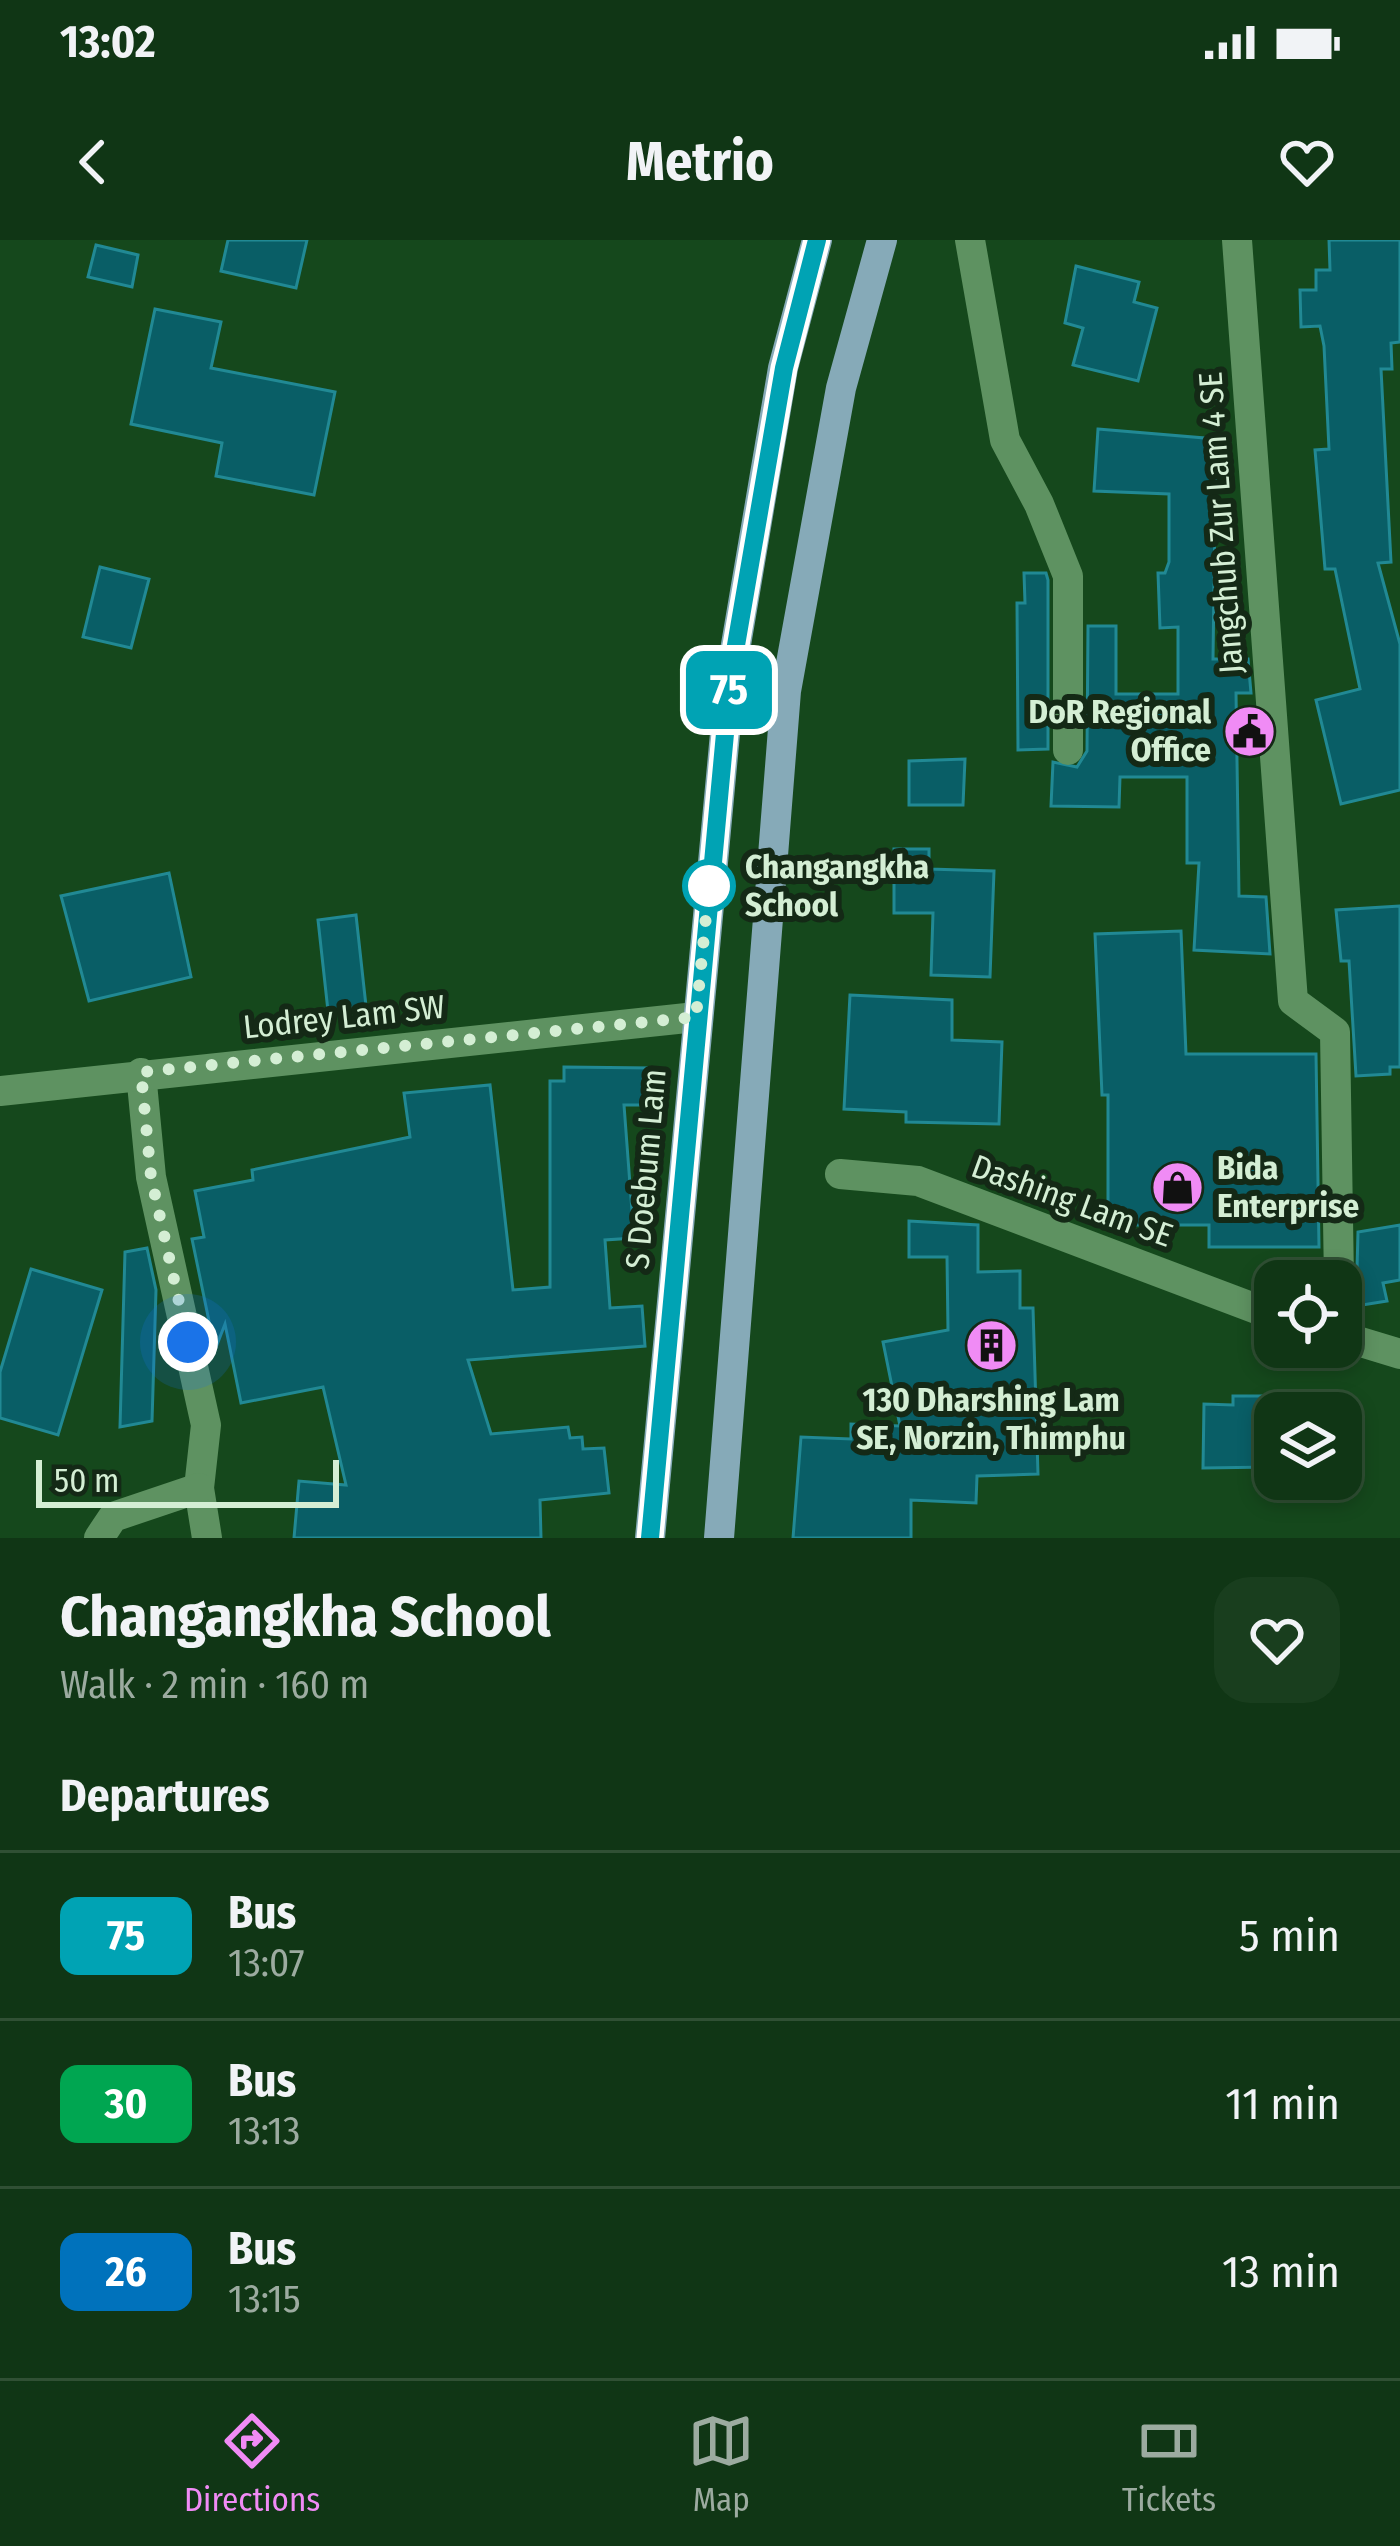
<!DOCTYPE html>
<html lang="en">
<head>
<meta charset="utf-8">
<style>
  :root { --surface:#103615; --page:#193e1e; --text:#f1f3f6; --muted:#9caba0; --line:#305034; --accent:#f08bf5 }
  body { margin:0; font-family:"Fira Sans Condensed",sans-serif; background:var(--page); color:var(--text); height:100vh; display:flex; flex-direction:column; font-size:45px; white-space:nowrap }
  * { box-sizing:border-box; margin:0 }
  p { font-size:39px; color:var(--muted) }
  .icon { flex:none; width:66px; height:66px; fill:none; stroke:currentColor; stroke-width:2; stroke-linecap:round; stroke-linejoin:round }
  .map { position:relative; height:1298px; overflow:hidden }
  .panel { display:flex; flex-direction:column; background:var(--surface); flex:1 }
  .panel>* { flex:none }
  .badge { padding:0 24px; border-radius:18px; font-size:42px; line-height:78px }
  .buttons { position:absolute; left:1254px; top:1020px; display:grid; gap:24px }
  .buttons a { display:grid; place-items:center; width:108px; height:108px; border-radius:24px; background:var(--surface); box-shadow:0 6px 18px #0003,0 0 0 3px var(--line); font-size:60px }
  .scale { position:absolute; left:36px; bottom:30px; width:303px; box-sizing:border-box; padding-left:12px; border:6px solid #d4eed4; border-top:0; font-size:33px; line-height:42px; white-space:nowrap; color:#d4eed4; -webkit-text-stroke:9px #142916; paint-order:stroke }
  .you { position:absolute; width:60px; height:60px; margin:-30px; border:9px solid #fff; border-radius:50%; background:#1a73e8; box-shadow:0 0 0 18px #1a73e833 }
  .map>.badge { position:absolute; translate:-50% -50%; box-shadow:0 0 0 6px #fff }
  h2 { padding:0 60px; font-size:45px; line-height:108px }
  .round { display:grid; place-items:center; flex:none; width:126px; height:126px; border-radius:36px; background:var(--page) }
  .summary { display:flex; align-items:center; justify-content:space-between; height:204px; padding:0 60px }
  h1 { font-size:57px; font-weight:700; line-height:90px }
  ul { padding:0; list-style:none }
  li { display:flex; align-items:center; gap:36px; height:168px; padding:0 60px; border-top:3px solid var(--line) }
  li div { flex:1 }
  li b { display:block; font-size:45px }
  li em { font-style:normal }
  li .badge { min-width:132px; font-weight:700; text-align:center }
  .status { display:flex; justify-content:space-between; align-items:center; height:84px; padding:0 60px; background:var(--surface); direction:ltr }
  .status svg { height:33px; fill:currentColor }
  header { display:flex; justify-content:space-between; align-items:center; height:156px; padding:0 60px; background:var(--surface); font-size:54px; font-weight:700 }
  .menu { display:flex; justify-content:space-around; align-items:center; height:168px; border-top:3px solid var(--line); background:var(--surface); font-size:33px; color:var(--muted) }
  .menu a { display:grid; justify-items:center; gap:6px }
  .menu .selected { color:var(--accent) }
  .map>svg:first-child { display:block }
  .building { fill:#095e66; stroke:#218994; stroke-width:3 }
  .lines { fill:none; stroke-linecap:round; stroke-linejoin:round }
  .minor { stroke:#5e9261; stroke-width:30 }
  .major { stroke:#86aab8; stroke-width:30 }
  .line-casing { stroke:#fff; stroke-width:27 }
  .line { stroke:#00a3b4; stroke-width:18 }
  .walk { stroke:#d4eed4; stroke-width:12; stroke-dasharray:0 21.6 }
  .stop-dot { fill:#fff; stroke:#00a3b4; stroke-width:6 }
  .labels { text-anchor:middle; dominant-baseline:central; stroke-width:12; stroke-linejoin:round; paint-order:stroke }
  .street-label { font-size:33px; fill:#d4eed4; stroke:#142916 }
  .poi-label { font-size:33px; font-weight:bold; fill:#d4eed4; stroke:#142916; text-anchor:end }
  .stop-label { font-size:33px; font-weight:bold; fill:#d4eed4; stroke:#142916; text-anchor:start }
</style>
</head>
<body>
<div class="status"><b>13:02</b><svg viewBox="0 0 49 12"><path d="M0 12V9h3v3zM5 12V6h3v6zM10 12V3h3v9zM15 12V0h3v12zM26 1h20v11H26zM47 4h2v5h-2z"/></svg></div>
<header><svg class="icon" aria-label="back" viewBox="0 0 24 24"><path d="M15 5l-7 7 7 7"/></svg>Metrio<svg class="icon" aria-label="heart" viewBox="0 0 24 24"><path d="M12 20l-8-8c-3-5 5-10 8-4 3-6 11-1 8 4z"/></svg></header>
<div class="map">
<svg width="1400" height="1298" viewBox="0 0 1400 1298">
  <rect width="100%" height="100%" fill="#15481c"/>
  <g class="building">
    <polygon points="228,0 307,0 296,48 221,31"/>
    <polygon points="1329,0 1400,0 1400,102 1391,103 1392,129 1381,129 1391,322 1378,323 1400,404 1400,550 1341,564 1316,460 1360,449 1335,329 1325,329 1315,210 1329,209 1324,106 1320,86 1301,87 1300,50 1316,50 1316,30 1330,30"/>
    <polygon points="96,5 138,15 132,47 88,37"/>
    <polygon points="1076,26 1139,42 1134,62 1157,68 1138,141 1073,125 1083,88 1065,83"/>
    <polygon points="155,69 221,82 211,128 335,152 314,255 216,236 222,203 131,184"/>
    <polygon points="1098,189 1216,199 1213,419 1248,419 1251,453 1236,453 1239,656 1266,657 1270,714 1194,710 1199,623 1187,623 1187,537 1120,537 1119,567 1051,566 1053,522 1077,527 1087,511 1088,386 1116,386 1116,454 1178,454 1178,387 1160,388 1158,333 1165,333 1169,322 1169,254 1094,251"/>
    <polygon points="100,327 149,339 131,408 83,397"/>
    <polygon points="1024,333 1046,333 1048,340 1048,509 1018,510 1017,363 1025,363"/>
    <polygon points="965,519 963,565 909,565 909,521"/>
    <polygon points="894,609 929,609 929,629 994,631 990,737 931,735 933,673 894,673"/>
    <polygon points="169,633 191,737 89,761 61,656"/>
    <polygon points="1400,666 1400,827 1390,827 1390,834 1356,836 1349,721 1341,721 1336,670"/>
    <polygon points="356,675 366,766 328,771 318,680"/>
    <polygon points="1181,691 1186,814 1316,814 1319,1007 1209,1007 1209,985 1108,985 1108,855 1102,855 1095,694"/>
    <polygon points="850,755 952,760 952,800 1002,802 999,884 906,882 906,872 844,869"/>
    <polygon points="564,827 652,828 652,865 624,865 634,998 605,1000 610,1068 642,1066 645,1106 468,1120 491,1194 568,1187 570,1198 582,1197 583,1209 604,1208 609,1253 540,1260 541,1298 294,1298 299,1241 346,1245 323,1147 241,1163 225,1084 215,1110 192,999 204,997 195,951 253,940 252,930 410,897 404,853 490,845 513,1050 550,1047 550,841 564,841"/>
    <polygon points="909,981 978,985 978,1032 1020,1031 1020,1068 1033,1068 1038,1234 977,1236 976,1263 911,1260 911,1298 793,1298 801,1197 851,1199 851,1184 900,1186 883,1102 948,1090 947,1017 909,1017"/>
    <polygon points="1400,985 1400,1040 1383,1043 1387,1061 1356,1066 1358,992"/>
    <polygon points="147,1008 156,1050 152,1181 120,1187 125,1012"/>
    <polygon points="31,1029 102,1050 58,1195 0,1178 0,1132"/>
    <polygon points="1233,1156 1275,1156 1275,1227 1203,1228 1204,1164 1233,1165"/>
  </g>
  <g class="lines">
    <g class="minor">
      <polyline points="970,0 1005,200 1039,264 1068,336 1068,510"/>
      <polyline points="1237,0 1293,761 1335,792 1339,1041"/>
      <polyline points="141,833 151,937 206,1185 199,1248 207,1298"/>
      <polyline points="0,851 696,777"/>
      <polyline points="840,934 918,941 1275,1076"/>
      <polyline points="1341,1096 1400,1114"/>
      <polyline points="99,1298 113,1277 199,1248"/>
    </g>
    <g class="major">
      <polyline points="650,1298 730,440 783,128 817,0"/>
      <polyline points="719,1298 786,451 841,148 882,0"/>
    </g>
  </g>
  <g class="lines">
    <defs>
      <polyline id="line" points="650,1298 730,440 784,128 817,0"/>
    </defs>
    <use href="#line" class="line-casing"/>
    <use href="#line" class="line"/>
    <polyline class="walk" points="188,1102 151,937 141,832 696,777 709,646"/>
  </g>
  <defs>
    <symbol id="civic-disc" viewBox="-11 -11 22 22"><circle r="9.5" fill="#f08bf5" stroke="#142916"/><path d="M-.6-6.5H3V-4.5H.6V-3L4-1V1h2V6H-6V1h2V-1L-.6-3ZM-1.2 2.5V6h2.4V2.5Z" fill="#111"/></symbol>
    <symbol id="shop-disc" viewBox="-11 -11 22 22"><circle r="9.5" fill="#f08bf5" stroke="#142916"/><path d="M-5-2.5h2.3a2.7 3.5 0 0 1 5.4 0H5L5.5 6h-11ZM-1.5-2.5h3a1.5 2.3 0 0 0-3 0Z" fill="#111"/></symbol>
    <symbol id="building-disc" viewBox="-11 -11 22 22"><circle r="9.5" fill="#f08bf5" stroke="#142916"/><path d="M-4-6H4V6H1V3H-1V6H-4ZM-2.5-4.3h1.7v1.8h-1.7ZM.8-4.3h1.7v1.8H.8ZM-2.5-1h1.7V.8h-1.7ZM.8-1h1.7V.8H.8Z" fill="#111"/></symbol>
  </defs>
  <g fill-rule="evenodd">
    <use href="#civic-disc" x="1220" y="462" width="59" height="59"/>
    <use href="#shop-disc" x="1148" y="918" width="59" height="59"/>
    <use href="#building-disc" x="962" y="1076" width="59" height="59"/>
  </g>
  <circle class="stop-dot" cx="709" cy="646" r="24"/>
  <g class="labels">
    <g class="street-label">
      <text transform="translate(1221 283) rotate(-94)">Jangchub Zur Lam 4 SE</text>
      <text transform="translate(344 777) rotate(-6)">Lodrey Lam SW</text>
      <text transform="translate(646 929) rotate(-85)">S Doebum Lam</text>
      <text transform="translate(1072 961) rotate(20)">Dashing Lam SE</text>
    </g>
    <g class="poi-label">
      <text x="1211" y="472">DoR Regional<tspan x="1211" dy="38">Office</tspan></text>
      <text x="1217" y="928" text-anchor="start">Bida<tspan x="1217" dy="38">Enterprise</tspan></text>
      <text x="991" y="1160" text-anchor="middle">130 Dharshing Lam<tspan x="991" dy="38">SE, Norzin, Thimphu</tspan></text>
    </g>
    <g class="stop-label">
      <text x="745" y="627">Changangkha<tspan x="745" dy="38">School</tspan></text>
    </g>
  </g>
</svg>
<div class="buttons">
<a><svg class="icon" aria-label="locate" viewBox="0 0 24 24"><circle cx="12" cy="12" r="6"/><path d="M12 2v4M12 18v4M2 12h4M18 12h4"/></svg></a>
<a><svg class="icon" aria-label="layers" viewBox="0 0 24 24"><path d="M12 4l9 5-9 5-9-5zM3 14l9 5 9-5"/></svg></a>
</div>
<div class="scale">50 m</div>
<div class="you" style="left:188px;top:1102px"></div>
<b class="badge" style="left:729px;top:450px;background:#00a3b4;color:#fff">75</b>
</div>
<section class="panel">
<div class="summary"><div><h1>Changangkha School</h1><p>Walk · 2 min · 160 m</p></div><a class="round"><svg class="icon" aria-label="heart" viewBox="0 0 24 24"><path d="M12 20l-8-8c-3-5 5-10 8-4 3-6 11-1 8 4z"/></svg></a></div>
<h2>Departures</h2>
<ul>
<li><span class="badge" style="background:#00a3b4;color:#fff">75</span><div><b>Bus</b><p>13:07</p></div><em>5 min</em></li>
<li><span class="badge" style="background:#00a651;color:#fff">30</span><div><b>Bus</b><p>13:13</p></div><em>11 min</em></li>
<li><span class="badge" style="background:#0072bc;color:#fff">26</span><div><b>Bus</b><p>13:15</p></div><em>13 min</em></li>
</ul>
</section>
<nav class="menu">
<a class="selected"><svg class="icon" aria-label="directions" viewBox="0 0 24 24"><path d="M12 3l9 9-9 9-9-9zM9 14v-3h6M13 9l2 2-2 2"/></svg>Directions</a>
<a><svg class="icon" aria-label="map" viewBox="0 0 24 24"><path d="M3 6l6-2 6 2 6-2v14l-6 2-6-2-6 2zM9 4v14M15 6v14"/></svg>Map</a>
<a><svg class="icon" aria-label="tickets" viewBox="0 0 24 24"><path d="M3 7h18v10H3zM15 7v10"/></svg>Tickets</a>
</nav>
</body>
</html>
